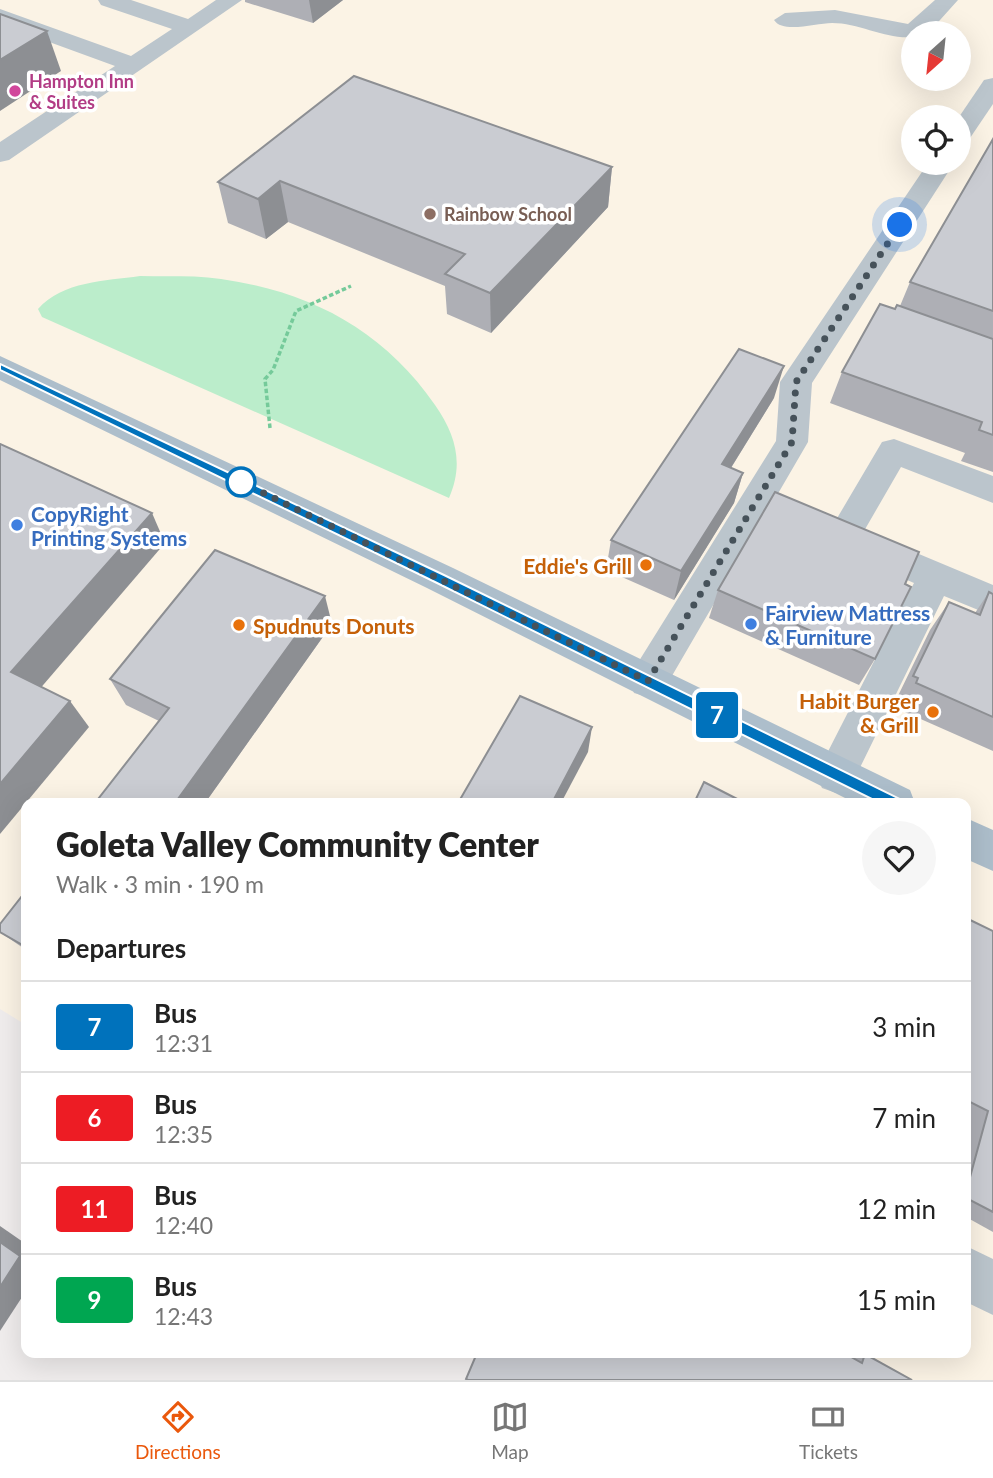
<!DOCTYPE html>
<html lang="en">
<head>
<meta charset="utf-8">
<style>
  :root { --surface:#fff; --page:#f6f6f6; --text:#222; --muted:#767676; --line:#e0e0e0; --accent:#ea580c }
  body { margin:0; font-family:Lato,sans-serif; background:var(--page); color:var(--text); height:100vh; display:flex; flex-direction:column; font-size:26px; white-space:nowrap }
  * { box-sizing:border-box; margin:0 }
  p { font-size:23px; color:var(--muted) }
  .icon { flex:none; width:38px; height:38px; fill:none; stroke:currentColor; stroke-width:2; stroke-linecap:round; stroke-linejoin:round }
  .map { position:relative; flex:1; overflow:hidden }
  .sheet { position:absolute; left:21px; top:798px; width:950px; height:560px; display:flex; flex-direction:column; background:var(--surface); border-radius:14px; box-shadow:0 7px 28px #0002 }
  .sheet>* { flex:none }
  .badge { padding:0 14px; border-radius:5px; font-size:24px; line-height:46px }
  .needle { width:46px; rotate:207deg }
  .buttons { position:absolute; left:901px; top:21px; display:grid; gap:14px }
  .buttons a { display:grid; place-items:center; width:70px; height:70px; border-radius:50%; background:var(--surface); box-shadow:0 7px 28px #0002; font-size:35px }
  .you { position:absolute; width:35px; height:35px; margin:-18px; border:5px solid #fff; border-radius:50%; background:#1a73e8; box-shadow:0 0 0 10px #1a73e833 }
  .map>.badge { position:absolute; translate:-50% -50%; box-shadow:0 0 0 4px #fff }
  h2 { padding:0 35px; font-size:26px; line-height:63px }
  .round { display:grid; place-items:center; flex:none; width:74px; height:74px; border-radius:37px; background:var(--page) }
  .head { display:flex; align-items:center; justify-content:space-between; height:119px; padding:0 35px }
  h1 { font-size:33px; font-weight:800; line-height:52px }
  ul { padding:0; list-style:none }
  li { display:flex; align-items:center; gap:21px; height:91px; padding:0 35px; border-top:2px solid var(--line) }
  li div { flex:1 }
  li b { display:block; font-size:26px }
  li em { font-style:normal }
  li .badge { min-width:77px; font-weight:700; text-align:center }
  .menu { display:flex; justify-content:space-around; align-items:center; height:98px; border-top:2px solid var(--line); background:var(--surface); font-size:19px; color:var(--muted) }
  .menu a { display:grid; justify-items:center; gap:4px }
  .menu .active { color:var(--accent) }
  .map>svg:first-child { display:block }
  .commercial { fill:#fbf3e5; fill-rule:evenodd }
  .green { fill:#bbedcb }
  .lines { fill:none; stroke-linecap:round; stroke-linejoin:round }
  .path { stroke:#75ca9a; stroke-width:3.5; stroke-dasharray:4.5 2.5; stroke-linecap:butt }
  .minor { fill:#bbc5cc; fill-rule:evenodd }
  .major { fill:#adbecb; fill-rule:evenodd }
  .wall { fill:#aeafb5 }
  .shaded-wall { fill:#8d8f93 }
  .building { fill:#caccd2; stroke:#8d8f93; stroke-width:2 }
  .line { fill:#0072bc; stroke:#fff; stroke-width:2 }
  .walk { stroke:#46525a; stroke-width:7; stroke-dasharray:0 12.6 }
  .hotel-dot { fill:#d1479c; stroke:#fff; stroke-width:2.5 }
  .education-dot { fill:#8d6e63; stroke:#fff; stroke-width:2.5 }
  .stop-dot { fill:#fff; stroke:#0072bc; stroke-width:3.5 }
  .shop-dot { fill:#3f7fe0; stroke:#fff; stroke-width:2.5 }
  .food-dot { fill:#e8710a; stroke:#fff; stroke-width:2.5 }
  .labels { text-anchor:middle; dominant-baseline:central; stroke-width:7; stroke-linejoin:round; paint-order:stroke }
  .far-hotel-label { font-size:18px; font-weight:bold; fill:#b23c85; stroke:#fff; text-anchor:start }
  .far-education-label { font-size:18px; font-weight:bold; fill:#785e54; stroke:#fff; text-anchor:start }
  .shop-label { font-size:21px; font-weight:bold; fill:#366cbe; stroke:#fff; text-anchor:start }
  .food-label { font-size:21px; font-weight:bold; fill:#c56008; stroke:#fff; text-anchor:end }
</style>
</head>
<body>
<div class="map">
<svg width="993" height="1380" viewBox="0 0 993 1380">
  <rect width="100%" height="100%" fill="#f0eded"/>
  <path class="commercial" d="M0,0h993v1380h-393l-44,-27h410v-550h-940v222l-26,-16zM914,33h45v46h-45zM914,117h45v46h-45z"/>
  <path class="green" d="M140,276c27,1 55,-1 81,3 90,13 162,51 214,126 21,30 29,59 14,93l-407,-181 -4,-8c25,-28 67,-28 102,-33z"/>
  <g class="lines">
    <polyline class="path" points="270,428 265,379 273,370 296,311 351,286"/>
    <g class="minor">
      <polygon points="98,0 131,0 188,19 216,0 242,0 9,160 0,162 0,142 115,66 0,24 0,9 131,56 172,29 101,5"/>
      <path d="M935,0h23l-27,30 -17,3v4c-28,3 -54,-14 -82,-14 -16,0 -49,11 -58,-3l11,-7 50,-3 73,14z"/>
      <polygon points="993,78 993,104 968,141 959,144 959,117 984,80"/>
      <polygon points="928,163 954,163 812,383 808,442 662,693 648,697 634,693 629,681 634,669 776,441 780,382"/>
      <polygon points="894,439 993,476 993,503 901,467 864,531 993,585 993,616 944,596 850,788 836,793 822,788 816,775 914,583 831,547 826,537 882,442"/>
      <polygon points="966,1246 993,1259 993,1315 966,1302"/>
    </g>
    <g class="major">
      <polygon points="0,356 453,568 910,790 915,803 855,803 427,588 0,380"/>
      <polygon points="966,818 993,830 993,871 966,859"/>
    </g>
  </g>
  <g class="wall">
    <polygon points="245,0 343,0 313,23 245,2"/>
    <polygon points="993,139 993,472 961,461 965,453 830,403 842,372 895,309 900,306 910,282"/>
    <polygon points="612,167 608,207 491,333 447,314 445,286 288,222 266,239 228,223 218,182"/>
    <polygon points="774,398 731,468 743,473 734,503 674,600 606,570 611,540"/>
    <polygon points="905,584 875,659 859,685 709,618 718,590"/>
    <polygon points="989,592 993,594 993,751 898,709 900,704 895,702 930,630 949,602 975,613"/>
    <polygon points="332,624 205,803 95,803 159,721 126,705 110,679"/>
    <polygon points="26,891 26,950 0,932"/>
    <polygon points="966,918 993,931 993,1232 966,1217"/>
    <polygon points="476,1353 858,1353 865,1354 912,1380"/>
  </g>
  <g class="shaded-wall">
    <polygon points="309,0 343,0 313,23"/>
    <polygon points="47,31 61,71 0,111 0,60"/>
    <polygon points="612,167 608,207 491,333 490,293"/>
    <polygon points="280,181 288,222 266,239 258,199"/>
    <polygon points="784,366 774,398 714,495 722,464"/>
    <polygon points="743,473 734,503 674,600 681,571"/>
    <polygon points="152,513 165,543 32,698 11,672"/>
    <polygon points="325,596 332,624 205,803 175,803"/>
    <polygon points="70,701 89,727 0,834 0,784"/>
    <polygon points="592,727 588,752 561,803 552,803"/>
    <polygon points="0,1226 26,1244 26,1291 0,1331"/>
  </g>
  <g class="building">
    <polygon points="0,14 47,31 0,60"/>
    <polygon points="354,76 612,167 490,293 445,274 465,254 280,181 258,199 218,182"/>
    <polygon points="993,139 993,311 910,282"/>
    <polygon points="880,304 895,309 897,305 993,339 993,435 979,430 982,422 842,372"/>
    <polygon points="739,349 784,366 722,464 743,473 681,571 611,540"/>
    <polygon points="0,444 152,513 11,672 70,701 0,784"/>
    <polygon points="775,492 919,552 905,584 911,587 875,659 718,590"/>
    <polygon points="215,550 325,596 175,803 95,803 169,708 110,679"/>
    <polygon points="989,592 993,594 993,717 916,683 918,678 913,676 949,602 980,615"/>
    <polygon points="520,696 592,727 552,803 458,803"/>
    <polygon points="704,782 745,803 694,803"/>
    <polygon points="26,891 26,947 0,932 0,924"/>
    <polygon points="966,918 993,931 993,1212 966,1198 966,1192 988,1111 966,1100"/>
    <polygon points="0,1242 20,1256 0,1287"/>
    <polygon points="477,1353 844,1353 862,1363 865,1354 912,1380 468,1380 466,1379"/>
  </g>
  <polygon class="line" points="0,364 444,575 900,799 900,808 890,808 435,582 0,370"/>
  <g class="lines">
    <polyline class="walk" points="241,482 648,681 792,442 796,382 900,225"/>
  </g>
  <circle class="hotel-dot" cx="15" cy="91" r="7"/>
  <circle class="education-dot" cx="430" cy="214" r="7"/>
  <circle class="stop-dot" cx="241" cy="482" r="14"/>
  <g class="shop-dot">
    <circle cx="17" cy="525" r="7"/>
    <circle cx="751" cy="624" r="7"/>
  </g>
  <g class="food-dot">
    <circle cx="646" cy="565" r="7"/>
    <circle cx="239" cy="625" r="7"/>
    <circle cx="933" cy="712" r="7"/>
  </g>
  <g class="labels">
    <g class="far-hotel-label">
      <text x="29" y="81">Hampton Inn<tspan x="29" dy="21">&amp; Suites</tspan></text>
    </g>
    <g class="far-education-label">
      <text x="444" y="214">Rainbow School</text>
    </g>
    <g class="shop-label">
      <text x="31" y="513">CopyRight<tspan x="31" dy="24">Printing Systems</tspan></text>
      <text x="765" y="612">Fairview Mattress<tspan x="765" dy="24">&amp; Furniture</tspan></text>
    </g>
    <g class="food-label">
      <text x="632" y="565">Eddie's Grill</text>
      <text x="253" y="625" text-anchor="start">Spudnuts Donuts</text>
      <text x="919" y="700">Habit Burger<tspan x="919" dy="24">&amp; Grill</tspan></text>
    </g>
  </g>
</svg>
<div class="buttons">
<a><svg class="needle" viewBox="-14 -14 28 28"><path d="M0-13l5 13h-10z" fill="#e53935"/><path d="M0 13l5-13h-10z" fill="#767676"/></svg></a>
<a><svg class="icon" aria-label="locate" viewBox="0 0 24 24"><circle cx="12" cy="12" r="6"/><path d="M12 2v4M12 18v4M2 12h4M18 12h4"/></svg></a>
</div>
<div class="you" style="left:900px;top:225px"></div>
<b class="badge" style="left:717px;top:715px;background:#0072bc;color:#fff">7</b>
<section class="sheet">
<div class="head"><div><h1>Goleta Valley Community Center</h1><p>Walk · 3 min · 190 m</p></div><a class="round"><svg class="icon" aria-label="heart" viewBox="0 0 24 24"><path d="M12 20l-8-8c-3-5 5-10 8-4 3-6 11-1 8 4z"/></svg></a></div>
<h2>Departures</h2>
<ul>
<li><span class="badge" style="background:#0072bc;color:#fff">7</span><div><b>Bus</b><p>12:31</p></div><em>3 min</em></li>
<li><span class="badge" style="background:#ed1c24;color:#fff">6</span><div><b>Bus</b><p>12:35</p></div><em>7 min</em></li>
<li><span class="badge" style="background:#ed1c24;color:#fff">11</span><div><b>Bus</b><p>12:40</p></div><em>12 min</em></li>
<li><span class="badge" style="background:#00a651;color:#fff">9</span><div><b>Bus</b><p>12:43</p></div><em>15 min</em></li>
</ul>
</section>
</div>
<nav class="menu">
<a class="active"><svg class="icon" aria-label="directions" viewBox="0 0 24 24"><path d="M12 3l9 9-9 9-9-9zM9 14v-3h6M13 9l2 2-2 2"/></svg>Directions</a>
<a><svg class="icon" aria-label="map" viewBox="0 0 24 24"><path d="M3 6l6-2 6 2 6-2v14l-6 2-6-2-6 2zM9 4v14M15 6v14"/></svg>Map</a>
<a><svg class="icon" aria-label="tickets" viewBox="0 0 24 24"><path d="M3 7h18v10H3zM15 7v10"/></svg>Tickets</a>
</nav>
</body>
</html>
